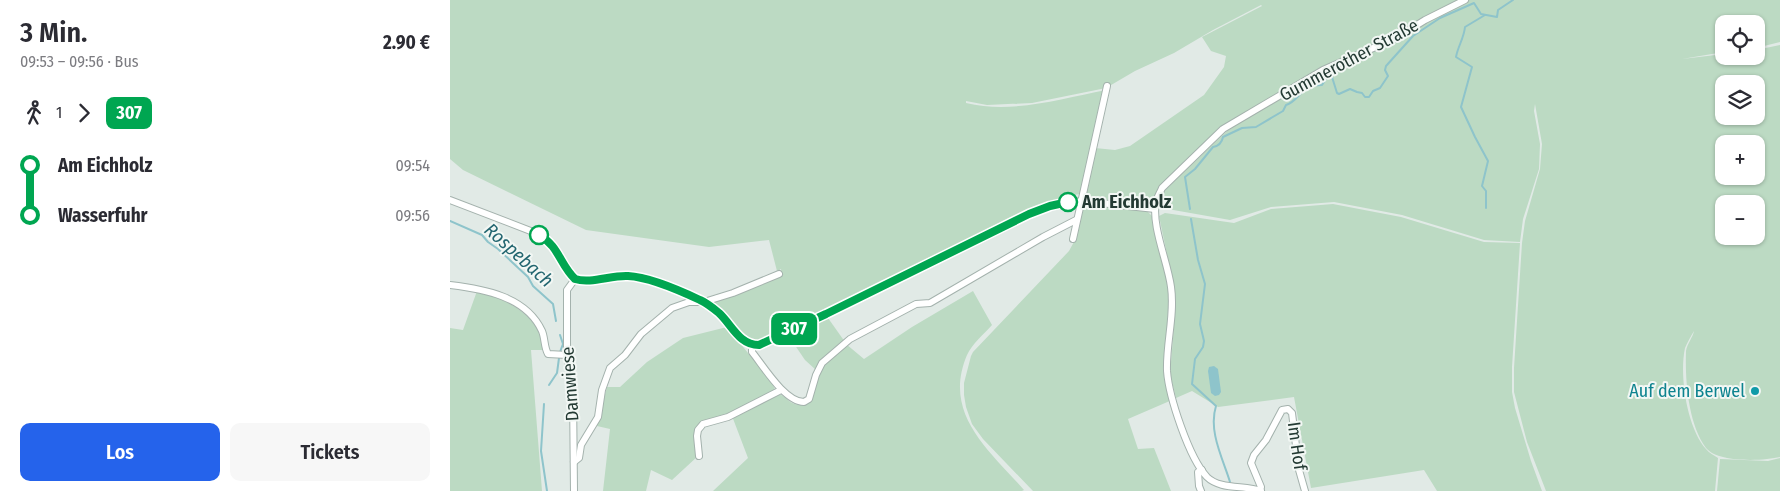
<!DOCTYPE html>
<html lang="de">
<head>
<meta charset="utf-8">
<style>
  :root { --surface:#fff; --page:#f7f7f7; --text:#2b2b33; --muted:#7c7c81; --accent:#2563eb }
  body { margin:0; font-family:"Fira Sans Condensed",sans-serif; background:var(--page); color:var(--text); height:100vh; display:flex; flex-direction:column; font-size:19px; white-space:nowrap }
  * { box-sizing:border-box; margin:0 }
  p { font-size:16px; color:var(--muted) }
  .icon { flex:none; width:28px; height:28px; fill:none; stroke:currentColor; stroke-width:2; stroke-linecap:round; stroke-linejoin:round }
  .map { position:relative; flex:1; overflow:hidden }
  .panel { display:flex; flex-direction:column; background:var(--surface); width:450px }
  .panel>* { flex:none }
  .badge { padding:0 10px; border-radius:8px; font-size:18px; line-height:32px }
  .controls { position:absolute; left:1265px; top:15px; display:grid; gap:10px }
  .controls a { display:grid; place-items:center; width:50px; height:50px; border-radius:10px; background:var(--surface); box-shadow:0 1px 4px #0004; font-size:25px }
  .map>.badge { position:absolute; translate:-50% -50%; box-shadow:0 0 0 2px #fff }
  .legs { display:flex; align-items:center; gap:8px; height:55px; padding:0 20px; font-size:16px }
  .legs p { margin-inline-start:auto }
  .summary { display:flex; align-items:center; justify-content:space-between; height:85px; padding:0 20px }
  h1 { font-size:28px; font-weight:600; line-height:38px }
  .primary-button { display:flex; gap:10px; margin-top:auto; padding:10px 20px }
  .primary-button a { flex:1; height:58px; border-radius:10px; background:var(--accent); color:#fff; font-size:20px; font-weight:600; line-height:58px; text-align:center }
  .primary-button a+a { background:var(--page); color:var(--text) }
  ul { padding:0 20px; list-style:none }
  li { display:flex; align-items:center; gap:18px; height:50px; font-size:19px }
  li i { display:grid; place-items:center; width:8px; height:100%; margin:0 6px; background:currentColor }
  li i::after { content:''; width:12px; height:12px; margin:-6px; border:4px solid; border-radius:50%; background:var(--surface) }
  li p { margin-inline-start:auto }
  li:first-child i { background:linear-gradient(#0000 50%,currentColor 0) }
  li:last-child i { background:linear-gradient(currentColor 50%,#0000 0) }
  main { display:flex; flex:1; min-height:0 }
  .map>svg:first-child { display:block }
  .green { fill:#bcdac3; fill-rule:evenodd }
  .water { fill:#8ec4cb }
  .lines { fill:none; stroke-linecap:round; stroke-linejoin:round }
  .stream { stroke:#8ec4cb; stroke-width:2 }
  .minor-casing { stroke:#a4b2ad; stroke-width:8 }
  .minor { stroke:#fff; stroke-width:6 }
  .line-1-casing { stroke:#fff; stroke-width:11 }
  .line-1 { stroke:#00a651; stroke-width:8 }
  .stop-1-dot { fill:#fff; stroke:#00a651; stroke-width:2.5 }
  .culture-dot { fill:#0f9aa8; stroke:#f2f7f4; stroke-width:2 }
  .labels { text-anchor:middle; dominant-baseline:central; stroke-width:4; stroke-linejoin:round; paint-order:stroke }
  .street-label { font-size:18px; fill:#233a33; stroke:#f2f7f4 }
  .stop-label { font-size:18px; font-weight:bold; fill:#233a33; stroke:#f2f7f4; text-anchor:start }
  .culture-label { font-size:18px; fill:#0d838f; stroke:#f2f7f4; text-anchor:end }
  .water-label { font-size:19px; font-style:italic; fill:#236670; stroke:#f2f7f4 }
</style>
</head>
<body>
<main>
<section class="panel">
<div class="summary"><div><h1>3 Min.</h1><p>09:53 – 09:56 · Bus</p></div><b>2.90 €</b></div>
<div class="legs"><svg class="icon" aria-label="walk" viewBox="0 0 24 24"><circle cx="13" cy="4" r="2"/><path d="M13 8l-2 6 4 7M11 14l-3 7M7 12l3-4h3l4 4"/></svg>1<svg class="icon" aria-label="forward" viewBox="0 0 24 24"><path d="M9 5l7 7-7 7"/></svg><b class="badge" style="background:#00a651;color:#fff">307</b></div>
<ul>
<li><i style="color:#00a651"></i><b>Am Eichholz</b><p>09:54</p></li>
<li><i style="color:#00a651"></i><b>Wasserfuhr</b><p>09:56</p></li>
</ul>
<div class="primary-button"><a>Los</a><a>Tickets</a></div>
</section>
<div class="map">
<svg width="1330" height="491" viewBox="0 0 1330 491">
  <rect width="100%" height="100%" fill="#e1eae6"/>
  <g class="green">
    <path d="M0,0h1330v42l-24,6v-24h-32v28l-42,7 42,-5v2h32v-6l24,-5v412c-17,4 -62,6 -74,-9 -18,-25 -21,-67 -20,-97 1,-7 7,-14 8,-20 -3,5 -7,12 -9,17 -6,28 2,80 21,101 3,4 8,6 12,9l-3,33h-169l-19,-49 -13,-50v-24l8,-125 3,-22 15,-52 2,-25 -7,-40 -1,7 6,33 -1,25 -16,50 -3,23 -36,-2 -82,-25 -68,-13 -63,5 -41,13 -68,-12 -3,-5 5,-12 63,-60 86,-53 -91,49 -68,72 -7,6 -54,-7 -8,-6 10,-44 20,2 15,-4 74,-51 20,-28 2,-11 -15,-5 -9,-14 60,-31 -1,-1 -48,25 -39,23 -39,18 -29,17 -74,15 -45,2 -21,-4v2c46,11 94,-4 140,-13l-26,104 -18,3 -300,145 -14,-2 -34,-34 -1,-4 20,-7 49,-20 -1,-6 -4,2 -8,-31 -60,7 -123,-17 -123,-60 -13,-11zM1274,84h32v32h-32zM1274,144h32v32h-32zM1274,204h32v32h-32z"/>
    <polygon points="883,204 951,217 1034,242 1070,243 1062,367 1062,392 1065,408 1081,461 1092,491 987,491 974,470 861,488 844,397 768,407 742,391 726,398 720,374 724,326 724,288 709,216 715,213 784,223 821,209"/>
    <polygon points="657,206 697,211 702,216 719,289 715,373 722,400 678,419 688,449 704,448 721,491 583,491 533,439 522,424 516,407 514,395 514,383 521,356 523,352 619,251 625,240 633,208 651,209"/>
    <path d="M27,291c24,6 49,18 62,40 3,5 4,13 5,19h-13l11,141h-92v-163l13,2z"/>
    <path d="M523,291l19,34c-8,9 -20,19 -25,30 -25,59 22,95 57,135l-2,1h-309l35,-33 -16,-42 45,-22c13,2 10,13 28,10l18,-39 23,-21 18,15 48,-32z"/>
    <polygon points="378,318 395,342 366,370 355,360 338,335"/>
    <polygon points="277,327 323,384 325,390 247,430 248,456 222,480 201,470 196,491 153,491 160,429 147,426 157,387 170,387 197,362 233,338"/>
    <polygon points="1330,458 1330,491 1267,491 1270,459 1318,461"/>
  </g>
  <polygon class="water" points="764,366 768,369 771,392 769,395 765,396 761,393 758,371 759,367"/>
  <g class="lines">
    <g class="stream">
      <path d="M1035,15l-20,12c-1,11 -7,19 -9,30l16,10 -11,40 14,30 13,24 -6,25 4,5v17"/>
      <path d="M740,209l-5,-32 10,-8 18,-22c6,-1 9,-5 10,-10l19,-9 14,-1 27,-16 3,-6c15,-5 13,-20 36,-20l5,-8h5l5,16 2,1 11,-5 7,3 5,1 3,4h4l4,-6 7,-3 8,-12 -3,-6 1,-4 27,-30 27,-18 34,-15 7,11 16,3 1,-7 15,-10"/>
      <path d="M741,219l7,41 7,24 -5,40 4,17 -1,6 -8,12 -3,25 24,22c-8,25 7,53 14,76"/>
      <polyline points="0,221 32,235 38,242 48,249 78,277 83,286 103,304 106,321"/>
      <polyline points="110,352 113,344 110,335"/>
      <polyline points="99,385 107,373 109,358"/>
      <polyline points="94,404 91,451 97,491"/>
    </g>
    <defs>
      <g id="minor">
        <path d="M0,200l91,35 13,12 21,32c16,5 36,-5 53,-3 19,1 46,11 63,19 10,5 20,10 29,19 12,13 22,36 44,29l265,-129 21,-8 32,-5 73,8"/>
        <polyline points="623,239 657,86"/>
        <path d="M0,285c33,4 76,11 92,46 3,7 2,16 6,23l19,1"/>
        <path d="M302,345v7c12,15 33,50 52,50l5,-3 7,-24 6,-12 28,-24 66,-35 14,-1 113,-66 33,-17"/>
        <polyline points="249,456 247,436 248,430 253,424 278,417 331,390"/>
        <polyline points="124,462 129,458 131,445 148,417 152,390 160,368 175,355 191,334 222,308 239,302 254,302 283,293 329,274"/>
        <polyline points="124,491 123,392 117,355 117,290 125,279"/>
        <polyline points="751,491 749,486 748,472 752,470"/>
        <polyline points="810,491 811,487 801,463 804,455 816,440 832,410 838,409 842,413 849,470 855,491"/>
        <path d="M811,491c-16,-6 -41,-1 -54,-14 -18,-19 -38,-80 -40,-106 -1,-28 8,-56 4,-84 -3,-24 -20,-62 -15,-85 1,-5 4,-9 6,-14l61,-59 100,-59 73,-32 29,-18 40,-20"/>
      </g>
    </defs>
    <use href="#minor" class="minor-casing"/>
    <use href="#minor" class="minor"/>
  </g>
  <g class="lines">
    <defs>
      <path id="line-1" d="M89,235c20,11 21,30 36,44 16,5 36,-4 53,-3 20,1 53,15 72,24 7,3 13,8 19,13 13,12 20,32 40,32l67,-31 203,-100 21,-8 18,-4"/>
    </defs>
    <use href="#line-1" class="line-1-casing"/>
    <use href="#line-1" class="line-1"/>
  </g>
  <g class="stop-1-dot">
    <circle cx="618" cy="202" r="9"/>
    <circle cx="89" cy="235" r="9"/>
  </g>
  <circle class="culture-dot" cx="1305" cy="391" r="5"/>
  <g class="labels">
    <g class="street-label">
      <text transform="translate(899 60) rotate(-28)">Gummerother Straße</text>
      <text transform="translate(120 384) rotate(-94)">Damwiese</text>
      <text transform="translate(847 446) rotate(82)">Im Hof</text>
    </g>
    <g class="stop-label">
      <text x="632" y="202">Am Eichholz</text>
    </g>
    <g class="culture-label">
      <text x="1295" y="391">Auf dem Berwel</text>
    </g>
    <g class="water-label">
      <text transform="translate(69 255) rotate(42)">Rospebach</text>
    </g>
  </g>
</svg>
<div class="controls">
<a><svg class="icon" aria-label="locate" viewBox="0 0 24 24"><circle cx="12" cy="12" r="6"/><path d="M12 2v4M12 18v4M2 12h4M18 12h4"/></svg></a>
<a><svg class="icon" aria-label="layers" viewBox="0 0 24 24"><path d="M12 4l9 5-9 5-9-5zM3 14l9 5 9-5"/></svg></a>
<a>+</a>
<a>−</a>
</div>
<b class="badge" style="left:344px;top:329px;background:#00a651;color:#fff">307</b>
</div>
</main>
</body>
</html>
